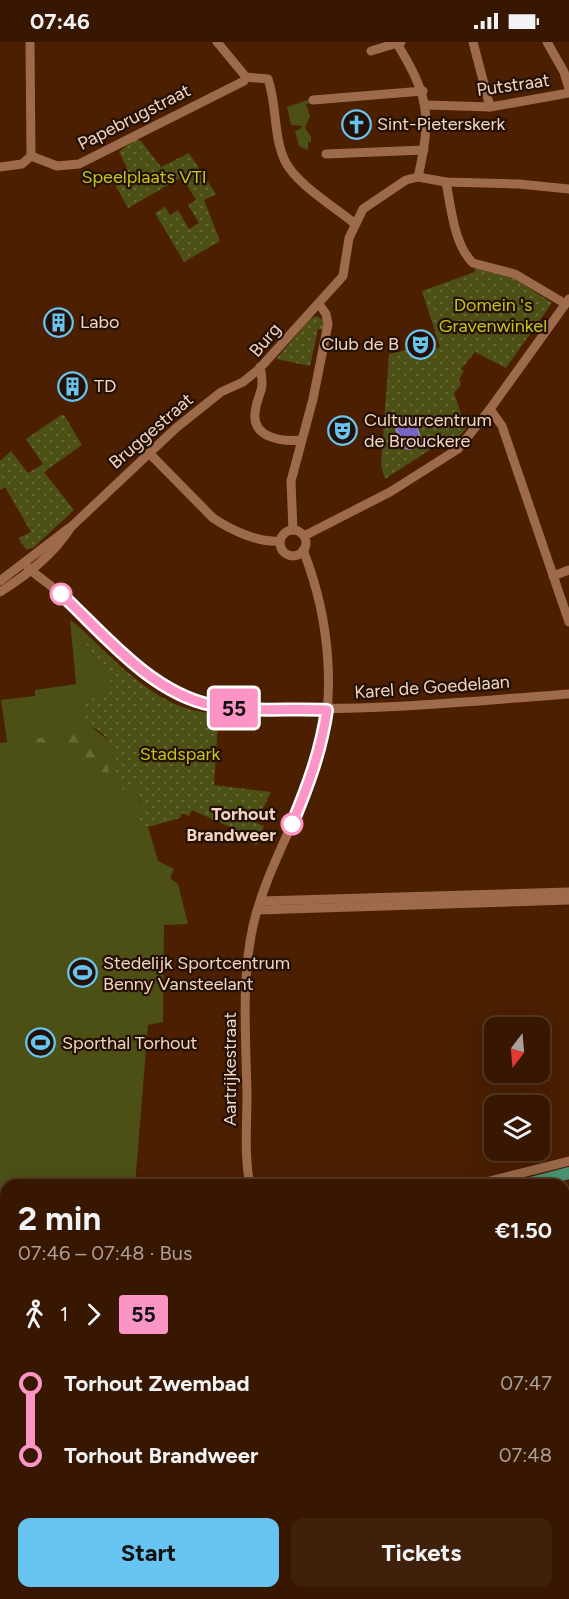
<!DOCTYPE html>
<html lang="en">
<head>
<meta charset="utf-8">
<style>
  :root { --surface:#381700; --page:#3f200a; --text:#f1f3f6; --muted:#ab9f99; --line:#523622; --accent:#68c4f0 }
  body { margin:0; font-family:Figtree,sans-serif; background:var(--page); color:var(--text); height:100vh; display:flex; flex-direction:column; font-size:22px; white-space:nowrap }
  * { box-sizing:border-box; margin:0 }
  p { font-size:20px; color:var(--muted) }
  .icon { flex:none; width:33px; height:33px; fill:none; stroke:currentColor; stroke-width:2; stroke-linecap:round; stroke-linejoin:round }
  .map { position:relative; flex:1; overflow:hidden }
  .drawer { position:absolute; left:0px; top:1137px; width:570px; height:420px; display:flex; flex-direction:column; background:var(--surface); border-radius:18px 18px 0 0; box-shadow:0 6px 24px #0002,0 0 0 2px var(--line) }
  .drawer>* { flex:none }
  .badge { padding:0 12px; border-radius:4px; font-size:21px; line-height:39px }
  .needle { width:39px; rotate:196deg }
  .controls { position:absolute; left:484px; top:975px; display:grid; gap:12px }
  .controls a { display:grid; place-items:center; width:66px; height:66px; border-radius:12px; background:var(--surface); box-shadow:0 6px 24px #0002,0 0 0 2px var(--line); font-size:30px }
  .map>.badge { position:absolute; translate:-50% -50%; box-shadow:0 0 0 3px #fff }
  .legs { display:flex; align-items:center; gap:9px; height:66px; padding:0 18px; font-size:20px }
  .legs p { margin-inline-start:auto }
  .head { display:flex; align-items:center; justify-content:space-between; height:102px; padding:0 18px }
  h1 { font-size:33px; font-weight:700; line-height:45px }
  .action { display:flex; gap:12px; margin-top:auto; padding:12px 18px }
  .action a { flex:1; height:69px; border-radius:12px; background:var(--accent); color:#111; font-size:24px; font-weight:700; line-height:69px; text-align:center }
  .action a+a { background:var(--page); color:var(--text) }
  ul { padding:0 18px; list-style:none }
  li { display:flex; align-items:center; gap:21px; height:72px; font-size:22px }
  li i { display:grid; place-items:center; width:9px; height:100%; margin:0 8px; background:currentColor }
  li i::after { content:''; width:15px; height:15px; margin:-8px; border:4px solid; border-radius:50%; background:var(--surface) }
  li p { margin-inline-start:auto }
  li:first-child i { background:linear-gradient(#0000 50%,currentColor 0) }
  li:last-child i { background:linear-gradient(currentColor 50%,#0000 0) }
  .status { display:flex; justify-content:space-between; align-items:center; height:42px; padding:0 30px; background:var(--surface); direction:ltr }
  .status svg { height:16px; fill:currentColor }
  .map>svg:first-child { display:block }
  .green { fill:#4d5015 }
  .forest { fill:url(#forest-firs) }
  .park { fill:url(#park-dots) }
  .water { fill:#7a65c3; stroke:#9e87c3; stroke-width:1.5 }
  .lines { fill:none; stroke-linecap:round; stroke-linejoin:round }
  .minor { stroke:#9d6a4b; stroke-width:9 }
  .major { stroke:#4a9372; stroke-width:12 }
  .line-1-casing { stroke:#fff; stroke-width:14 }
  .line-1 { stroke:#fc95c5; stroke-width:9 }
  .stop-1-dot { fill:#fff; stroke:#fc95c5; stroke-width:3 }
  .labels { text-anchor:middle; dominant-baseline:central; stroke-width:4.5; stroke-linejoin:round; paint-order:stroke }
  .street-label { font-size:18px; fill:#f2d5c4; stroke:#241004 }
  .poi-label { font-size:18px; fill:#f2d5c4; stroke:#241004; text-anchor:start }
  .park-label { font-size:18px; fill:#c2c71b; stroke:#241004 }
  .stop-label { font-size:18px; font-weight:bold; fill:#f2d5c4; stroke:#241004; text-anchor:end }
</style>
</head>
<body>
<div class="status"><b>07:46</b><svg viewBox="0 0 49 12"><path d="M0 12V9h3v3zM5 12V6h3v6zM10 12V3h3v9zM15 12V0h3v12zM26 1h20v11H26zM47 4h2v5h-2z"/></svg></div>
<div class="map">
<svg width="569" height="1557" viewBox="0 0 569 1557">
  <defs>
    <pattern id="forest-firs" width="22" height="20" patternUnits="userSpaceOnUse" patternTransform="scale(1.5)"><rect width="22" height="20" fill="#4d5015"/><path d="M5 1l3.5 6h-7zM16 11l3.5 6h-7z" fill="#676835"/></pattern>
    <pattern id="park-dots" width="8" height="8" patternUnits="userSpaceOnUse" patternTransform="scale(1.5)"><rect width="8" height="8" fill="#4d5015"/><path d="M2 2h.1M6 6h.1" fill="none" stroke="#676835" stroke-width="1.8" stroke-linecap="round"/></pattern>
  </defs>
  <rect width="100%" height="100%" fill="#4b1f00"/>
  <g class="green">
    <polygon points="311,57 318,61 306,62 310,74 305,86 311,95 311,100 308,100 308,108 299,104 295,89 300,87 302,84 291,83 287,65"/>
    <polygon points="70,578 77,583 75,585 115,647 91,685 111,700 118,742 123,748 135,744 142,768 143,789 149,788 158,819 174,827 170,836 178,842 188,882 164,883 163,980 148,983 135,1143 6,1143 6,1221 0,1223 0,701 7,700 1,658 35,654 35,648 76,642"/>
    <polygon points="569,1162 569,1425 564,1425 564,1163"/>
    <polygon points="564,1482 569,1482 569,1557 526,1557 526,1551 564,1551"/>
  </g>
  <path class="forest" d="M67,692h20l16,10 8,37 -12,-5 -2,-11 -6,-6c-10,0 -14,-7 -22,-10 -20,-8 -48,-5 -69,-2v-3z"/>
  <g class="park">
    <polygon points="135,97 141,99 161,125 189,111 216,152 204,158 220,199 184,220 155,171 165,165 170,173 178,168 189,187 199,181 188,163 196,158 182,135 128,166 114,141 109,144 106,138 127,126 119,110"/>
    <polygon points="474,224 516,237 552,261 506,326 475,310 461,327 464,329 459,338 461,343 454,351 466,387 447,407 442,400 385,437 381,424 389,312 433,302 434,307 440,305 422,249 475,230"/>
    <polygon points="317,274 323,278 324,288 318,287 310,324 276,317 311,276"/>
    <polygon points="61,373 64,373 82,403 44,430 74,468 33,506 26,507 18,496 31,490 5,445 0,448 0,419 11,409 28,431 43,422 26,397"/>
    <path d="M77,583c37,34 81,86 135,88l6,11 -4,61 57,7 -15,31 8,3 -7,19 -22,-9 2,-6 -45,-20 -3,6 -7,-3 -2,5 -32,9 1,3 -6,1 -6,-3 1,-16 4,-3 -7,-22 -12,3c-21,-23 4,-54 -39,-65l-1,-22 32,-14 -40,-62z"/>
  </g>
  <path class="water" d="M405,375l9,2 8,23c-7,7 -14,10 -23,3l2,-8 -5,-7 3,-10z"/>
  <g class="lines">
    <g class="minor">
      <polyline points="30,0 31,114"/>
      <polyline points="217,0 246,35"/>
      <path d="M396,0c33,54 36,73 22,135"/>
      <polyline points="473,0 490,65"/>
      <polyline points="547,0 564,30 569,47"/>
      <polyline points="371,9 401,0"/>
      <path d="M246,35l22,2c9,25 5,57 17,82 11,23 50,46 69,62"/>
      <polyline points="313,58 423,49"/>
      <polyline points="426,63 490,65 569,51"/>
      <polyline points="326,112 424,108"/>
      <polyline points="31,114 57,124 79,122 244,39 246,35"/>
      <polyline points="0,125 22,122 31,114"/>
      <path d="M446,140c5,25 8,63 27,81l42,11 49,29"/>
      <path d="M260,325c6,27 -3,25 -5,46 -3,25 28,29 46,27"/>
      <polyline points="490,367 502,384 569,580"/>
      <path d="M149,411l64,65c18,12 45,25 67,23"/>
      <polyline points="293,488 291,439 313,357 328,282 326,272 319,262"/>
      <circle cx="293" cy="501" r="13"/>
      <polyline points="304,494 390,450 458,407 490,367 569,257"/>
      <path d="M25,522c10,12 23,18 34,29 36,32 81,85 126,104 31,13 65,10 98,11 95,3 191,-7 286,-14"/>
      <polyline points="553,534 569,528"/>
      <polyline points="0,539 69,486"/>
      <path d="M0,550c28,-18 53,-37 71,-65l105,-99 45,-36 22,-10 16,-13 84,-93 6,-38 14,-29 43,-29 12,-3 28,5 73,2 50,5"/>
      <polyline points="261,859 569,850"/>
      <polyline points="258,868 569,858"/>
      <path d="M250,1143c-6,-29 -3,-61 -3,-91 -1,-55 -6,-114 6,-168 12,-53 42,-102 60,-153 26,-69 17,-155 -10,-223"/>
      <polyline points="474,1143 569,1119"/>
      <polyline points="564,1152 569,1151"/>
      <polyline points="0,1258 6,1257"/>
      <polyline points="564,1429 569,1429"/>
      <polyline points="215,1557 215,1551"/>
      <polyline points="439,1557 439,1551"/>
    </g>
    <g class="major">
      <polyline points="523,1143 569,1131"/>
      <polyline points="0,1239 6,1238"/>
      <polyline points="0,1251 6,1250"/>
    </g>
  </g>
  <g class="lines">
    <defs>
      <path id="line-1" d="M61,552c44,41 89,98 150,111 37,8 78,3 116,5 -6,41 -19,76 -35,114"/>
    </defs>
    <use href="#line-1" class="line-1-casing"/>
    <use href="#line-1" class="line-1"/>
  </g>
  <defs>
    <symbol id="church-ring" viewBox="-11 -11 22 22"><circle r="9.5" fill="#241004" stroke="#68c4f0" stroke-width="1.5"/><path d="M-1.2-6h2.4v3.5h3.3v2.4h-3.3V6h-2.4V-.1h-3.3v-2.4h3.3Z" fill="#68c4f0"/></symbol>
    <symbol id="building-ring" viewBox="-11 -11 22 22"><circle r="9.5" fill="#241004" stroke="#68c4f0" stroke-width="1.5"/><path d="M-4-6H4V6H1V3H-1V6H-4ZM-2.5-4.3h1.7v1.8h-1.7ZM.8-4.3h1.7v1.8H.8ZM-2.5-1h1.7V.8h-1.7ZM.8-1h1.7V.8H.8Z" fill="#68c4f0"/></symbol>
    <symbol id="theatre-ring" viewBox="-11 -11 22 22"><circle r="9.5" fill="#241004" stroke="#68c4f0" stroke-width="1.5"/><path d="M-5-5.5Q0-4 5-5.5V0Q5 5 0 6Q-5 5-5 0ZM-3.3-2.5H-1v1.5H-3.3ZM1-2.5H3.3v1.5H1ZM-2.8 1Q0 5.5 2.8 1Z" fill="#68c4f0"/></symbol>
    <symbol id="stadium-ring" viewBox="-11 -11 22 22"><circle r="9.5" fill="#241004" stroke="#68c4f0" stroke-width="1.5"/><path d="M0-5a6.5 5 0 1 0 0 10a6.5 5 0 1 0 0-10ZM-3.5-1.8h7v3.6h-7Z" fill="#68c4f0"/></symbol>
  </defs>
  <g fill-rule="evenodd">
    <use href="#church-ring" x="340" y="66" width="33" height="33"/>
    <use href="#building-ring" x="42" y="264" width="33" height="33"/>
    <use href="#theatre-ring" x="404" y="286" width="33" height="33"/>
    <use href="#building-ring" x="56" y="328" width="33" height="33"/>
    <use href="#theatre-ring" x="326" y="372" width="33" height="33"/>
    <use href="#stadium-ring" x="66" y="914" width="33" height="33"/>
    <use href="#stadium-ring" x="24" y="984" width="33" height="33"/>
  </g>
  <g class="stop-1-dot">
    <circle cx="61" cy="552" r="10"/>
    <circle cx="292" cy="782" r="10"/>
  </g>
  <g class="labels">
    <g class="street-label">
      <text transform="translate(513 43) rotate(-8)">Putstraat</text>
      <text transform="translate(134 75) rotate(-27)">Papebrugstraat</text>
      <text transform="translate(265 298) rotate(-50)">Burg</text>
      <text transform="translate(151 389) rotate(-41)">Bruggestraat</text>
      <text transform="translate(432 645) rotate(-4)">Karel de Goedelaan</text>
      <text transform="translate(230 1027) rotate(-90)">Aartrijkestraat</text>
    </g>
    <g class="poi-label">
      <text x="377" y="82">Sint-Pieterskerk</text>
      <text x="80" y="280">Labo</text>
      <text x="399" y="302" text-anchor="end">Club de B</text>
      <text x="94" y="344">TD</text>
      <text x="364" y="378">Cultuurcentrum<tspan x="364" dy="21">de Brouckere</tspan></text>
      <text x="103" y="921">Stedelijk Sportcentrum<tspan x="103" dy="21">Benny Vansteelant</tspan></text>
      <text x="62" y="1001">Sporthal Torhout</text>
    </g>
    <g class="park-label">
      <text x="144" y="135">Speelplaats VTI</text>
      <text x="493" y="263">Domein 's<tspan x="493" dy="21">Gravenwinkel</tspan></text>
      <text x="180" y="712">Stadspark</text>
    </g>
    <g class="stop-label">
      <text x="276" y="772">Torhout<tspan x="276" dy="21">Brandweer</tspan></text>
    </g>
  </g>
</svg>
<div class="controls">
<a><svg class="needle" viewBox="-14 -14 28 28"><path d="M0-13l5 13h-10z" fill="#e53935"/><path d="M0 13l5-13h-10z" fill="#ab9f99"/></svg></a>
<a><svg class="icon" aria-label="layers" viewBox="0 0 24 24"><path d="M12 4l9 5-9 5-9-5zM3 14l9 5 9-5"/></svg></a>
</div>
<b class="badge" style="left:234px;top:666px;background:#fc95c5;color:#111">55</b>
<section class="drawer">
<div class="head"><div><h1>2 min</h1><p>07:46 – 07:48 · Bus</p></div><b>€1.50</b></div>
<div class="legs"><svg class="icon" aria-label="walk" viewBox="0 0 24 24"><circle cx="13" cy="4" r="2"/><path d="M13 8l-2 6 4 7M11 14l-3 7M7 12l3-4h3l4 4"/></svg>1<svg class="icon" aria-label="forward" viewBox="0 0 24 24"><path d="M9 5l7 7-7 7"/></svg><b class="badge" style="background:#fc95c5;color:#111">55</b></div>
<ul>
<li><i style="color:#fc95c5"></i><b>Torhout Zwembad</b><p>07:47</p></li>
<li><i style="color:#fc95c5"></i><b>Torhout Brandweer</b><p>07:48</p></li>
</ul>
<div class="action"><a>Start</a><a>Tickets</a></div>
</section>
</div>
</body>
</html>
